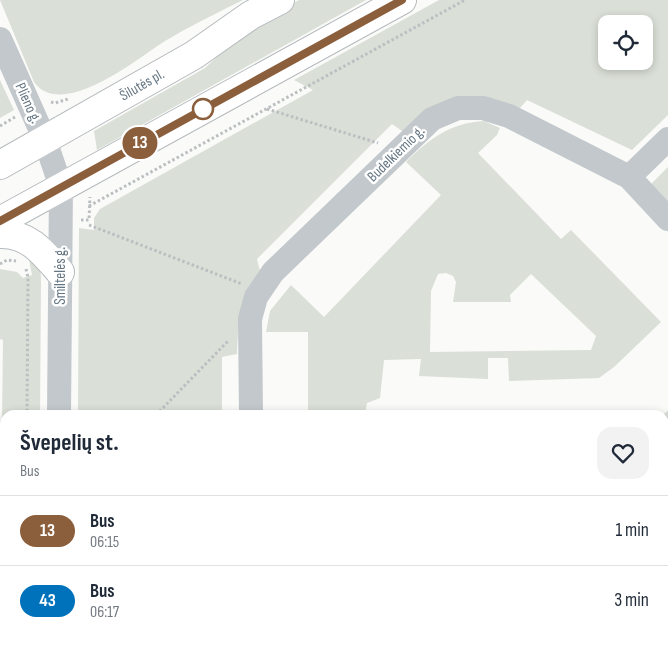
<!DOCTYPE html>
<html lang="en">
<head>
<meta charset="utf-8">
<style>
  :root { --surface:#fff; --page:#f2f2f3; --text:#1f2937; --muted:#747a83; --line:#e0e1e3 }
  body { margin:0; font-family:"Sofia Sans Condensed",sans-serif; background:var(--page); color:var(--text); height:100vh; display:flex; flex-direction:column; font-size:19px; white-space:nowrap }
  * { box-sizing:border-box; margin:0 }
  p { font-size:16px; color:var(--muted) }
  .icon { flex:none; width:28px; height:28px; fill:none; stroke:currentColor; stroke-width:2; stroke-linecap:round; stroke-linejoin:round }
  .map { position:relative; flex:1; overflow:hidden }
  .drawer { position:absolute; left:0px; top:410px; width:669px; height:235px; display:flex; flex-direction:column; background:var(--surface); border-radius:15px 15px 0 0; box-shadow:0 2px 8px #0003 }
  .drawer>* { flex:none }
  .badge { padding:0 10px; border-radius:16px; font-size:18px; line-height:32px }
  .controls { position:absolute; left:598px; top:15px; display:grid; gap:10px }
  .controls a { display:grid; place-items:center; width:55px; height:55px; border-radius:10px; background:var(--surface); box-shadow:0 2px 8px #0003; font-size:25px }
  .map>.badge { position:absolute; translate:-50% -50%; box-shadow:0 0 0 2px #fff }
  .round { display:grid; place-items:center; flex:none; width:52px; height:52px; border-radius:15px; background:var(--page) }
  .head { display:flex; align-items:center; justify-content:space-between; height:85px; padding:0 20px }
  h1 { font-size:24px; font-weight:700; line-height:38px }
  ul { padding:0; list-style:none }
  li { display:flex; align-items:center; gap:15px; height:70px; padding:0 20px; border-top:1px solid var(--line) }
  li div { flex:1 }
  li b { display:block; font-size:19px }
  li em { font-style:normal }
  li .badge { min-width:55px; font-weight:700; text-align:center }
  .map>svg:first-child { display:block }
  .built { fill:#e8e9e9 }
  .green { fill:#dadfd7; fill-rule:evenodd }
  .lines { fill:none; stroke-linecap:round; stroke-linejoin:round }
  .major-casing { stroke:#b5babe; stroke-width:30 }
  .path { stroke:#bbbfc2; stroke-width:3; stroke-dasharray:2.5 2.5; stroke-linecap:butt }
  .minor { stroke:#c3c8cc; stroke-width:24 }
  .major { stroke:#fff; stroke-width:28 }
  .line-casing { stroke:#fff; stroke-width:11 }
  .line { stroke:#8b5e3c; stroke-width:8 }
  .stop-dot { fill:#fff; stroke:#8b5e3c; stroke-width:2.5 }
  .labels { text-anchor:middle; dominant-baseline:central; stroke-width:5; stroke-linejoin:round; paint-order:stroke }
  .street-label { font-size:15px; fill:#657683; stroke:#fff }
</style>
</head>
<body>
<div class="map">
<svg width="668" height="645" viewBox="0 0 668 645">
  <rect width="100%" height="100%" fill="#fafaf8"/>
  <polygon class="built" points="214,640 579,640 574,645 214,645"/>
  <g class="green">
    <path d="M0,0h243c-26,13 -53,26 -78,41 -27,17 -103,80 -131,41z"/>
    <polygon points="299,0 366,0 97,150 94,131 205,68 250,26"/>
    <path d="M439,0h229v115l-36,35 -105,-50 -7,8 -38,-11 -77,36 -13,-9 -135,135 3,12c-19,26 -22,52 -23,83l-15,3v58h-144l1,-187 15,2v-12l6,-9 213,-119 -19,-10zM606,24h38v37h-38z"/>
    <polygon points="0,80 14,110 0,118"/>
    <path d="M484,121l16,7 -3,7 -19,18 83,86 10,-9 90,92 -47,45 -15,11 -90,3 -1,-23h-20v21l-69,-3 2,-17 -37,1 -4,38 -13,5 -2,12h-57v-83h-42l4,-21 21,-26 33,32 117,-122 -35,-33c23,-23 44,-39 78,-41zM446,273l7,3 3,6 -3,20h58l-1,-7 21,-21 65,62 -5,14 -161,2 1,-61 7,-17z"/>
    <polygon points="668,167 668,207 651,190 652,183"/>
    <polygon points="31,249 40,257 41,280 40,415 5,415 5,577 0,577 3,340 0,339 0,269 17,272 23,278 32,275 29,260"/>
    <polygon points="668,410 668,484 664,484 663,415"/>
    <polygon points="664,517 668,517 668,645 574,645 579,640 664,640"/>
    <polygon points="0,613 5,615 5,640 37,640 37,645 0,645"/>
    <rect x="92" y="640" width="122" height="5"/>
  </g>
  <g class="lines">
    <defs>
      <g id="major">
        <polyline points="0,165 194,55 251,15 280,0"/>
        <polyline points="0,221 402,0"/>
        <path d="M0,234c28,-1 43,18 60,38"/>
      </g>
    </defs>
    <use href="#major" class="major-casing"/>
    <g class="path">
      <polyline points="51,102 55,103 68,99"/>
      <polyline points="267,109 378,143"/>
      <polyline points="0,126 15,117"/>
      <polyline points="89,206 465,0"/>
      <polyline points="81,220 89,220 90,197"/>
      <polyline points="89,225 242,284"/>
      <polyline points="0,264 7,260 16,261"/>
      <polyline points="26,269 28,277 27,415"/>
      <polyline points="156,415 229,340"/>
      <polyline points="25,645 25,640"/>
    </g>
    <g class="minor">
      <polyline points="0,39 45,140 61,187 59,415"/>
      <polyline points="629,177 668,139"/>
      <polyline points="251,415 250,319 256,297 273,272 432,119 458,108 483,108 509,116 629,177 668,219"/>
      <polyline points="664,492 668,492"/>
      <polyline points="57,645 57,640"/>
    </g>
    <use href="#major" class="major"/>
  </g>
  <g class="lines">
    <defs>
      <polyline id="line" points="0,221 402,0"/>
    </defs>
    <use href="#line" class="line-casing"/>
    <use href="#line" class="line"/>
  </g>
  <circle class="stop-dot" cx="203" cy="109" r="10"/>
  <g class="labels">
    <g class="street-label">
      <text transform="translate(142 85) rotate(-30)">Šilutės pl.</text>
      <text transform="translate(28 103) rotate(66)">Plieno g.</text>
      <text transform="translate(396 154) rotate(-44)">Budelkiemio g.</text>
      <text transform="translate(60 276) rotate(-90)">Smiltelės g.</text>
    </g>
  </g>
</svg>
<div class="controls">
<a><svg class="icon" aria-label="locate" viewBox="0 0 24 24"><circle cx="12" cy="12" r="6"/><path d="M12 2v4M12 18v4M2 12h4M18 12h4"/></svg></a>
</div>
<b class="badge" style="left:140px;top:143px;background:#8b5e3c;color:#fff">13</b>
<section class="drawer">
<div class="head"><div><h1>Švepelių st.</h1><p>Bus</p></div><a class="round"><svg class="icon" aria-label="heart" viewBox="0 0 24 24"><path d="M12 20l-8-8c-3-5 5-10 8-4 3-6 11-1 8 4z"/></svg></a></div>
<ul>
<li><span class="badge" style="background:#8b5e3c;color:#fff">13</span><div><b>Bus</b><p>06:15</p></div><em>1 min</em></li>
<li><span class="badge" style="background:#0072bc;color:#fff">43</span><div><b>Bus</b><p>06:17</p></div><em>3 min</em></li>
</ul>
</section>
</div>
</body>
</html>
